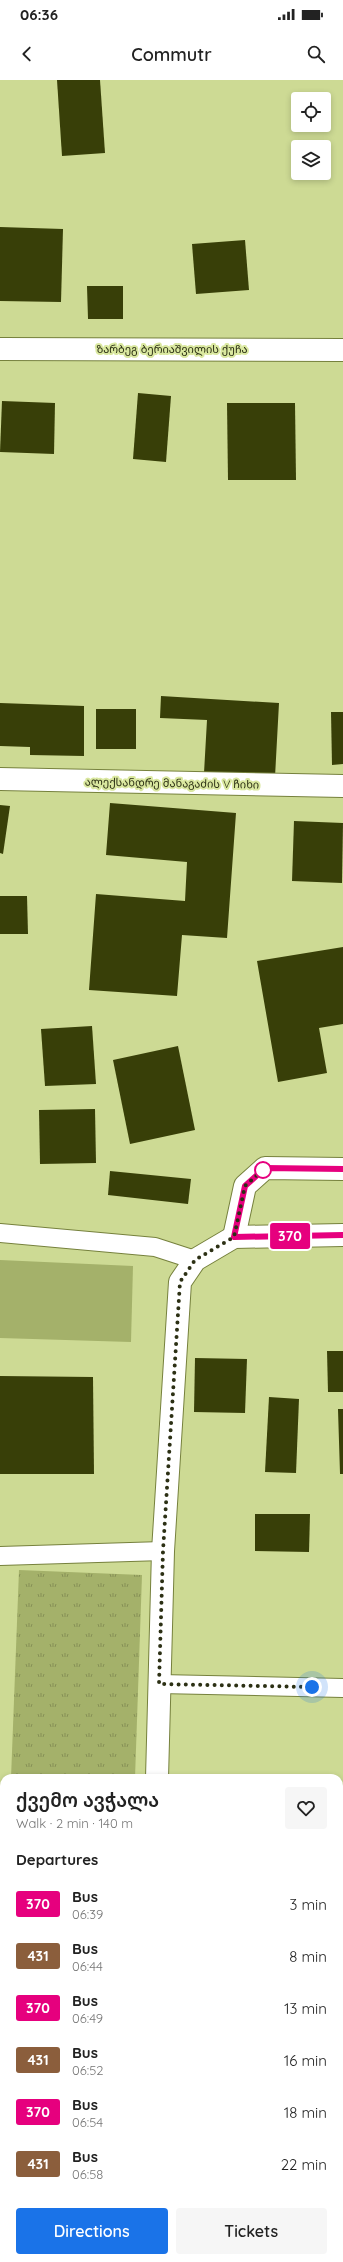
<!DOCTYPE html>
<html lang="en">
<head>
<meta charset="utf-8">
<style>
  :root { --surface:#fff; --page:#f6f6f6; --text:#222; --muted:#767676; --accent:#1a73e8 }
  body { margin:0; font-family:Quicksand,"Noto Sans Georgian",sans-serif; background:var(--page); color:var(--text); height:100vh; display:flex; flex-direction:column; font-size:15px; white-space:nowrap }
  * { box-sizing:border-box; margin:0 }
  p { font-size:13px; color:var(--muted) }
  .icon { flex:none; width:22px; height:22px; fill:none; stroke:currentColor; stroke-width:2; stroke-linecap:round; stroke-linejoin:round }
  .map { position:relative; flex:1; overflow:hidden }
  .drawer { position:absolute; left:0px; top:1694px; width:343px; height:488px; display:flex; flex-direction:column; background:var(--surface); border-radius:12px 12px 0 0; box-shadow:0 2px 6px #0003 }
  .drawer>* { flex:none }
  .badge { padding:0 8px; border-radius:3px; font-size:14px; line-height:26px }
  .fabs { position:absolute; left:291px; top:12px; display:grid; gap:8px }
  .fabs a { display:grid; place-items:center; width:40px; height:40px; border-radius:4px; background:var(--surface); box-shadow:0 2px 6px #0003; font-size:20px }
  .you { position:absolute; width:20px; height:20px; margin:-10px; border:3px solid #fff; border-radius:50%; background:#1a73e8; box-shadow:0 0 0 6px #1a73e833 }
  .map>.badge { position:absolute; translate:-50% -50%; box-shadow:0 0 0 2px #fff }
  h2 { padding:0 16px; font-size:15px; line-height:36px }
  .round { display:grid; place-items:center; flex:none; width:42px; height:42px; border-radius:4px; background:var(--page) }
  .headline { display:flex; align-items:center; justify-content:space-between; height:68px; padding:0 16px }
  h1 { font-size:19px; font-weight:600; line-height:30px }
  .action { display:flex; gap:8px; margin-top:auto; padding:8px 16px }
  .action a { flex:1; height:46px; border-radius:4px; background:var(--accent); color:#fff; font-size:16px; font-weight:600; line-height:46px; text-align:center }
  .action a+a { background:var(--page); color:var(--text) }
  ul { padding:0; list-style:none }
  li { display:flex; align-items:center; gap:12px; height:52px; padding:0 16px }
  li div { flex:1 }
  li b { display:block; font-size:15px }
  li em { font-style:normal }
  li .badge { min-width:44px; font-weight:700; text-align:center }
  .status { display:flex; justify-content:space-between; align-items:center; height:28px; padding:0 20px; background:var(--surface); direction:ltr }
  .status svg { height:11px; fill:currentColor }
  header { display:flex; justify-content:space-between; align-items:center; height:52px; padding:0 16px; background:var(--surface); font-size:18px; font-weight:600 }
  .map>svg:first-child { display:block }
  .grass { fill:url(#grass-tufts) }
  .pitch { fill:#a4b16a }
  .building { fill:#383f08 }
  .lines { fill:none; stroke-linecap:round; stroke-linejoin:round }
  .service-casing { stroke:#76813d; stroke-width:20 }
  .minor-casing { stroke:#76813d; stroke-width:24 }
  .service { stroke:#fff; stroke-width:18 }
  .minor { stroke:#fff; stroke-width:22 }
  .line-casing { stroke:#fff; stroke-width:9 }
  .line { stroke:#e6007e; stroke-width:6 }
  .walk { stroke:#2c3014; stroke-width:4; stroke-dasharray:0 7.2 }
  .stop-dot { fill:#fff; stroke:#e6007e; stroke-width:2 }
  .labels { text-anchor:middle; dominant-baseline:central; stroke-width:4; stroke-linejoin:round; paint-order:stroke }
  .street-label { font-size:11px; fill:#2c3014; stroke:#dae8a0 }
</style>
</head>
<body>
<div class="status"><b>06:36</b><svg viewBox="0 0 49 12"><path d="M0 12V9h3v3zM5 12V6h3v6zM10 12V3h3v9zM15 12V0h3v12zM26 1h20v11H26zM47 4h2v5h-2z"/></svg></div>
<header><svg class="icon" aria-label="back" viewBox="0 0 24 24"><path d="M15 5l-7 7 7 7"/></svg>Commutr<svg class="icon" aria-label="search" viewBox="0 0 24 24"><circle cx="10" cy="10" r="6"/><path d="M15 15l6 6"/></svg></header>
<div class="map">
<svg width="343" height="2182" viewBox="0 0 343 2182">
  <defs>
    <pattern id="grass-tufts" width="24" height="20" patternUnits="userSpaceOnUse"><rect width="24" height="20" fill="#a4b16a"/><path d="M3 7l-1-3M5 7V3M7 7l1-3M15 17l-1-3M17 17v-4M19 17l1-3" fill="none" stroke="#869056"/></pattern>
  </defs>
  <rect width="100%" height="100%" fill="#cdda94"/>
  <polygon class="grass" points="19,1490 142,1495 135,1698 11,1698"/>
  <polygon class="pitch" points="0,1180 133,1186 131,1262 0,1258"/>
  <g class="building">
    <polygon points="57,0 100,0 105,73 62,76"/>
    <polygon points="0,147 63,149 61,222 0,221"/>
    <polygon points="245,160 249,210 196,214 192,164"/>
    <polygon points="87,206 123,206 123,239 88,239"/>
    <polygon points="138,313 171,316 166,382 133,379"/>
    <polygon points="2,321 55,323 54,374 0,372"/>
    <polygon points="227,323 295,323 296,400 228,400"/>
    <polygon points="161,616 279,623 275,697 204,693 207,640 160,638"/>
    <polygon points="0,623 84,626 84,676 30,675 30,667 0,666"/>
    <rect x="96" y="629" width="40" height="40"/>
    <polygon points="331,632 343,632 343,684 332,685"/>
    <polygon points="110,723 236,733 227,858 182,855 177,916 89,910 96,814 185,821 187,782 106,775"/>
    <polygon points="0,725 10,726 3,774 0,773"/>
    <polygon points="294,741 343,743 342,803 292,801"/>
    <polygon points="0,816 27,816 28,854 0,854"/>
    <polygon points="343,867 343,944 319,948 327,993 278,1002 257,881"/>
    <polygon points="92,946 96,1004 45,1006 41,949"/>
    <polygon points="178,966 195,1050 130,1064 113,980"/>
    <polygon points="95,1029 96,1083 40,1084 39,1030"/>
    <polygon points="110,1091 191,1099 188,1124 108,1115"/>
    <polygon points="327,1271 343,1271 343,1312 328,1312"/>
    <polygon points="195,1278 247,1279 245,1333 194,1332"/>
    <polygon points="0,1296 93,1297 94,1394 0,1394"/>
    <polygon points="269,1317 299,1319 296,1393 265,1392"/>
    <polygon points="338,1329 343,1329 343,1394 340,1394"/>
    <polygon points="255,1434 310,1434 309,1472 255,1471"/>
    <rect x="339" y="1712" width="4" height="67"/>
    <rect x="339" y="2040" width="4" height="94"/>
    <polygon points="0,2170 4,2170 4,2178 8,2178 8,2182 0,2182"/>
    <rect x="174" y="2178" width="75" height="4"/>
  </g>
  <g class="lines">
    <defs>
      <g id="service">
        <polyline points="0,1153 155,1167 195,1180"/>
        <polyline points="0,1476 163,1471"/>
        <polyline points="159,1604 343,1608"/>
        <polyline points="0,1773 4,1773"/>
        <polyline points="339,1848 343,1850"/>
      </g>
      <g id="minor">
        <polyline points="0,269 343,270"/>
        <polyline points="0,699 343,706"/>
        <polyline points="234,1157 245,1106 265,1088 343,1089"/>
        <polyline points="157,1698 163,1471 180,1202 195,1180 234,1157 343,1155"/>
      </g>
    </defs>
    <use href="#service" class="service-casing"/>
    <use href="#minor" class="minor-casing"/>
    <use href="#service" class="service"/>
    <use href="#minor" class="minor"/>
  </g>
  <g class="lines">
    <defs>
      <polyline id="line" points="343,1089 265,1088 245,1106 234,1157 343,1155"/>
    </defs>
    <use href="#line" class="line-casing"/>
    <use href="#line" class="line"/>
    <polyline class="walk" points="263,1090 265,1088 245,1106 234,1157 195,1180 180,1202 163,1471 159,1604 312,1607"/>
  </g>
  <circle class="stop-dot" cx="263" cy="1090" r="8"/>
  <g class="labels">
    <g class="street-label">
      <text x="172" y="269">ზარბეგ ბერიაშვილის ქუჩა</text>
      <text transform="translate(172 703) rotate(1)">ალექსანდრე მანაგაძის V ჩიხი</text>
    </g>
  </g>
</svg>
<div class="fabs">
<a><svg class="icon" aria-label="locate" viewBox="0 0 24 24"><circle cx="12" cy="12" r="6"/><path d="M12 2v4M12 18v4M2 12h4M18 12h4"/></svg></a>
<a><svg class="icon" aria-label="layers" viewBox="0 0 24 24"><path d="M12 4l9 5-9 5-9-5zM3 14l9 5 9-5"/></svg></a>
</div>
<div class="you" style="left:312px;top:1607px"></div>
<b class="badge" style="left:290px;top:1156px;background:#e6007e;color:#fff">370</b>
<section class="drawer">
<div class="headline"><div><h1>ქვემო ავჭალა</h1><p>Walk · 2 min · 140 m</p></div><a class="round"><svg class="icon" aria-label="heart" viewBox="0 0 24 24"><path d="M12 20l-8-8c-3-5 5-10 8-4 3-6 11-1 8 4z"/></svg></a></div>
<h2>Departures</h2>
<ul>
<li><span class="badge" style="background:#e6007e;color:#fff">370</span><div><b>Bus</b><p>06:39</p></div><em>3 min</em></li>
<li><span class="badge" style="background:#8b5e3c;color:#fff">431</span><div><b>Bus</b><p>06:44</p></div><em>8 min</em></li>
<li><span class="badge" style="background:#e6007e;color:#fff">370</span><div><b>Bus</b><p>06:49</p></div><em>13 min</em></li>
<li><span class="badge" style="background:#8b5e3c;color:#fff">431</span><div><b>Bus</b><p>06:52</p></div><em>16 min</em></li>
<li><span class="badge" style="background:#e6007e;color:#fff">370</span><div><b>Bus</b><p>06:54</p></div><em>18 min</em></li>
<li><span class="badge" style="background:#8b5e3c;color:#fff">431</span><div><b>Bus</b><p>06:58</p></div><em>22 min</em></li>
</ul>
<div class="action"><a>Directions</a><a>Tickets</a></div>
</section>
</div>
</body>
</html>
